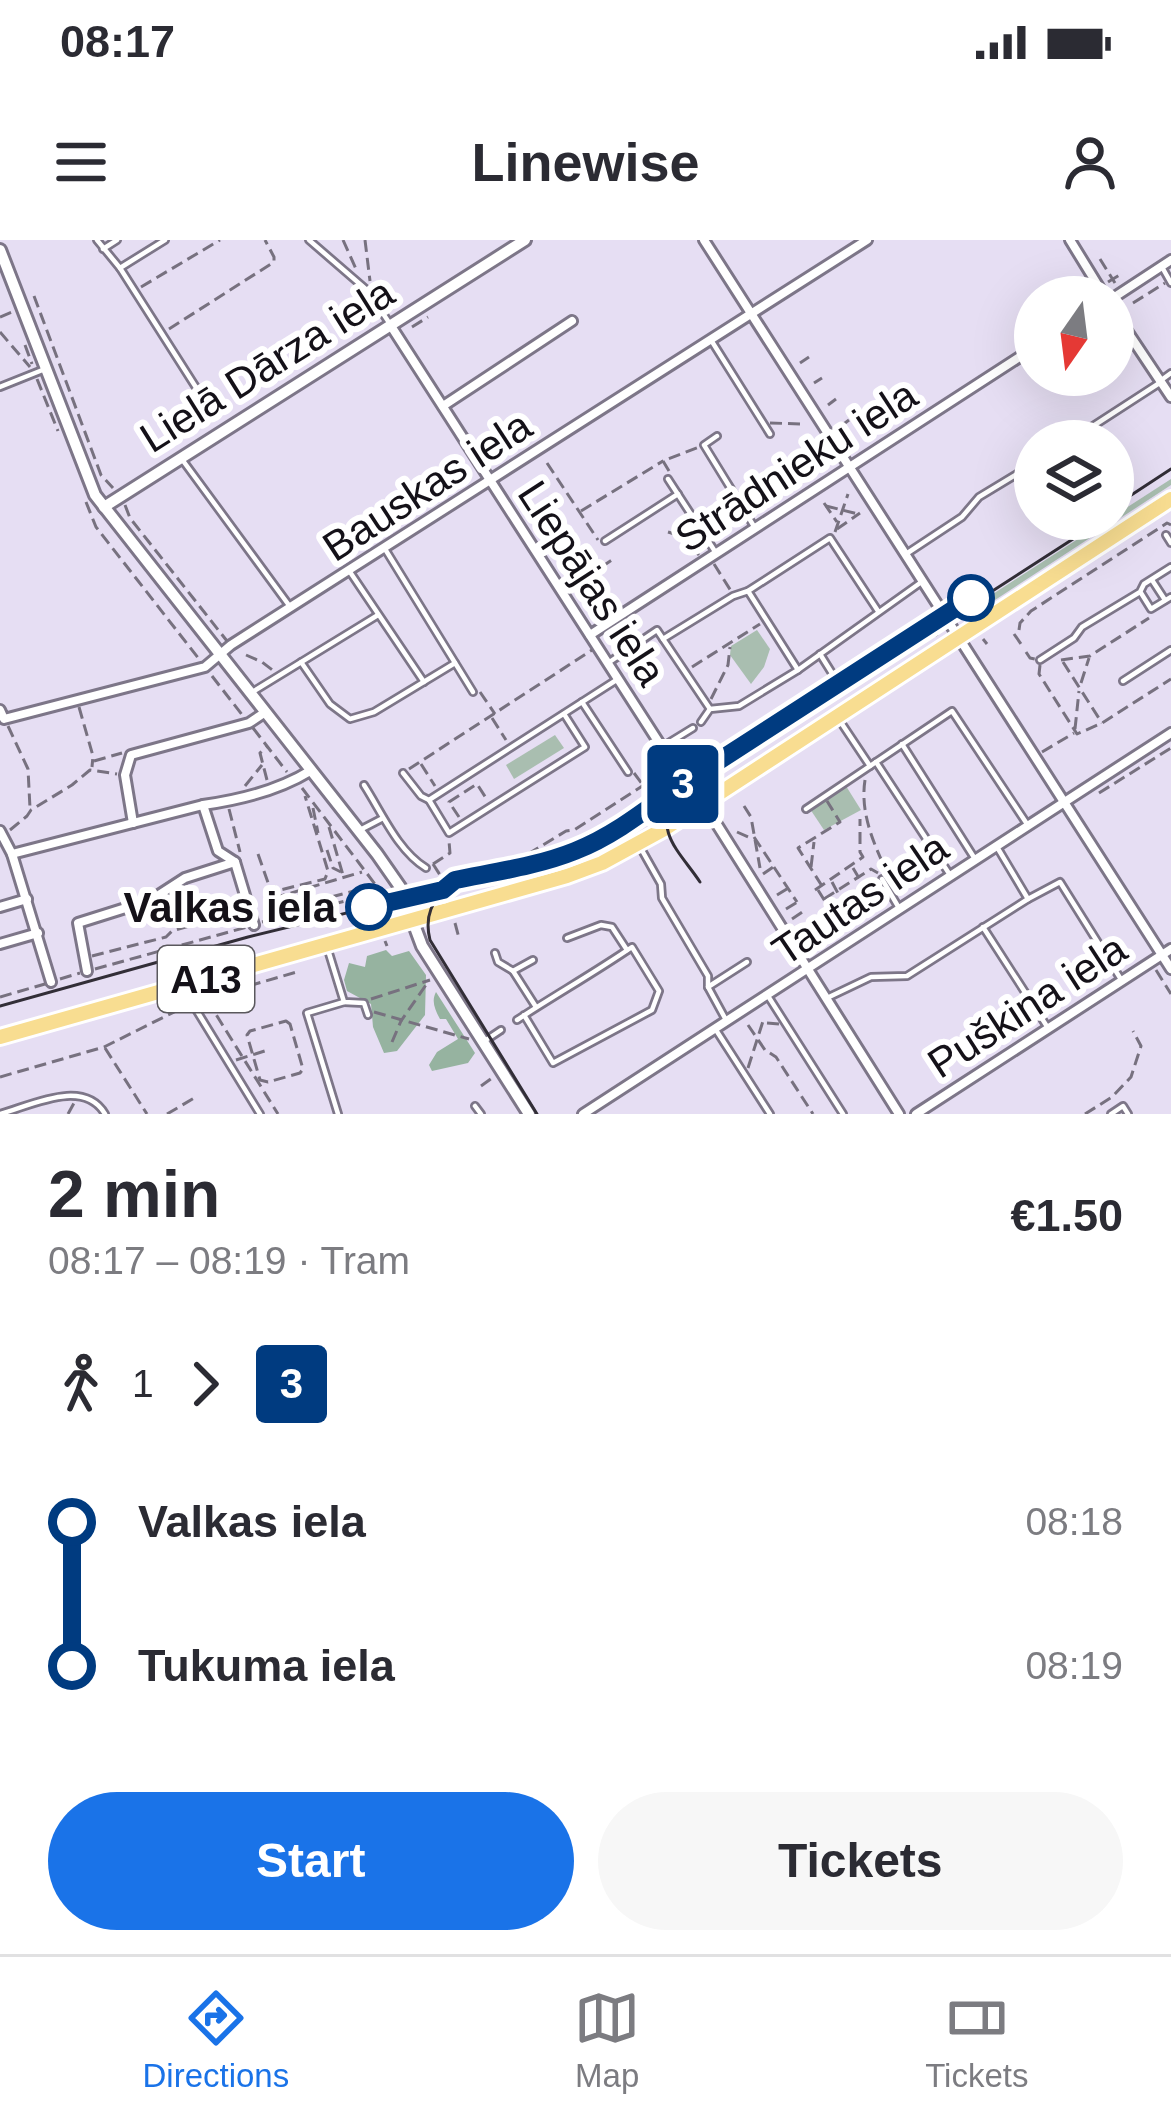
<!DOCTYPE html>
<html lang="en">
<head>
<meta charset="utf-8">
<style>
  :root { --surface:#fff; --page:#f7f7f7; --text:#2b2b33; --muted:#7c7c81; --line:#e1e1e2; --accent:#1a73e8 }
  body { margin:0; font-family:Arial,sans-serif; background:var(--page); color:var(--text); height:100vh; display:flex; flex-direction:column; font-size:45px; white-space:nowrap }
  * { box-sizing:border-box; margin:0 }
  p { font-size:39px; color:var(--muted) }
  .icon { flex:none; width:66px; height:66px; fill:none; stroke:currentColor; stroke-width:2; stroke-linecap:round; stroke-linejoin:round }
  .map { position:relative; height:874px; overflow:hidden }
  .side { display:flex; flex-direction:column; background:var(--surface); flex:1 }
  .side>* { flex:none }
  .badge { padding:0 24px; border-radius:9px; font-size:42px; line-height:78px }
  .needle { width:78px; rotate:194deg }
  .buttons { position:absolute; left:1014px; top:36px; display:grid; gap:24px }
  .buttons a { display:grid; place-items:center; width:120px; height:120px; border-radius:50%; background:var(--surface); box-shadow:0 12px 48px #0002; font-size:60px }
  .map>.badge { position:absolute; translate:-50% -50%; box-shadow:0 0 0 6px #fff }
  .legs { display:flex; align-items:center; gap:18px; height:132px; padding:0 48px; font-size:39px }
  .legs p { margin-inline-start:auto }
  .summary { display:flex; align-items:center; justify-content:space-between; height:204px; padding:0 48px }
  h1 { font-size:66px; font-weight:700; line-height:90px }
  .action { display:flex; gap:24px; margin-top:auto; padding:24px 48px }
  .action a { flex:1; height:138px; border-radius:72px; background:var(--accent); color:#fff; font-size:48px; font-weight:700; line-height:138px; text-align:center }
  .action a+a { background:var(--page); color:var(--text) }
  ul { padding:0 48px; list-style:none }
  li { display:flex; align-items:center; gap:42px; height:144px; font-size:45px }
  li i { display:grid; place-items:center; width:18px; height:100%; margin:0 15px; background:currentColor }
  li i::after { content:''; width:30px; height:30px; margin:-15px; border:9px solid; border-radius:50%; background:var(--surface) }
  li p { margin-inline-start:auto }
  li:first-child i { background:linear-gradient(#0000 50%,currentColor 0) }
  li:last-child i { background:linear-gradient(currentColor 50%,#0000 0) }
  .status { display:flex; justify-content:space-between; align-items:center; height:84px; padding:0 60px; background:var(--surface); direction:ltr }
  .status svg { height:33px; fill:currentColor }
  header { display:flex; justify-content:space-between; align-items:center; height:156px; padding:0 48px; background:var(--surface); font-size:54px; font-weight:700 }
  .menu { display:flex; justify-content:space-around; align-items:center; height:168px; border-top:3px solid var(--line); background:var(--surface); font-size:33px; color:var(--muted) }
  .menu a { display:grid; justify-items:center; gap:6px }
  .menu .active { color:var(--accent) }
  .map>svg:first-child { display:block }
  .green { fill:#a9beb0 }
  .forest { fill:#96b3a0 }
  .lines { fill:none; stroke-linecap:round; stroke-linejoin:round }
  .service-casing { stroke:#7d7688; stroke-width:10 }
  .minor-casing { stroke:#7d7688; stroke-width:14 }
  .tertiary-casing { stroke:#7d7688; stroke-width:16 }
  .primary-casing { stroke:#fff; stroke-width:20 }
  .path { stroke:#77717f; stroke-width:3; stroke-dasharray:12 6; stroke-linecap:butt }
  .service { stroke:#fff; stroke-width:4.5 }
  .minor { stroke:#fff; stroke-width:8 }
  .tertiary { stroke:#fff; stroke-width:10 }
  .primary { stroke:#f8dd91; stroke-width:14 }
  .tram { stroke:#322e37; stroke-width:3 }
  .line-1-casing { stroke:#fff; stroke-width:27 }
  .line-1 { stroke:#003b80; stroke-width:18 }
  .stop-1-dot { fill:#fff; stroke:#003b80; stroke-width:6 }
  .labels { text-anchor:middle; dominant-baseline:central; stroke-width:12; stroke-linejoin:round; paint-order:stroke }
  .shield { fill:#fff; stroke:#5a585d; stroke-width:3 }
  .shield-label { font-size:39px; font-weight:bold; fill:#141118 }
  .street-label { font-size:42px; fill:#141118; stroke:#fff }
  .stop-label { font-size:42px; font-weight:bold; fill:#141118; stroke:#fff; text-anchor:end }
</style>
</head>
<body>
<div class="status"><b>08:17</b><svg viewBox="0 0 49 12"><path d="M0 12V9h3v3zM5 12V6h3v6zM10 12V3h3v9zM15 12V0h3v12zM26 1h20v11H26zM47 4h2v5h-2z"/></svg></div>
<header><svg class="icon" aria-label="menu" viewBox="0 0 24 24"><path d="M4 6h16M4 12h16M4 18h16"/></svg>Linewise<svg class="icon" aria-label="person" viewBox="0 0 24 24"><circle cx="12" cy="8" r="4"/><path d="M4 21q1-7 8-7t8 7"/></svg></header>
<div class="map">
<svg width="1171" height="874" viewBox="0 0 1171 874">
  <rect width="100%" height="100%" fill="#e6def3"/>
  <g class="green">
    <polygon points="1171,239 1171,245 972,375 968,370"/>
    <polygon points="757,390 770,409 764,427 751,444 730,415 731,406"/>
    <polygon points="555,495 564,508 514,539 506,525"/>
    <polygon points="846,546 861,570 824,590 810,569"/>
  </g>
  <g class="forest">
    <polygon points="386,710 392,716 409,711 426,735 425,775 397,811 384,813 373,787 371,764 347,751 344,740 349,723 365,727 367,716"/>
    <path d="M436,752l39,61 -7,10 -36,8 -3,-6 8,-13 21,-13 -12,-20h-6c-5,-9 -9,-18 -4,-27z"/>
  </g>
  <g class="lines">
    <defs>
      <g id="service">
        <polyline points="97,0 120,28 197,149"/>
        <polyline points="309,0 368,51 388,81"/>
        <polyline points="103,9 117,0"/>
        <polyline points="1162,27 1171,43"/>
        <polyline points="120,28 165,0"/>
        <polyline points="711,100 770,194"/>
        <polyline points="1160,141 1171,133"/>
        <polyline points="0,147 45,129"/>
        <polyline points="717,196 704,205 755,288"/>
        <polyline points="1070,201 1161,142"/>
        <polyline points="181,218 291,368"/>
        <polyline points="668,239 716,313"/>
        <polyline points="738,261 834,200"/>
        <polyline points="1166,295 1171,303"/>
        <polyline points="605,301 678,254"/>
        <polyline points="385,309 473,452"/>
        <polyline points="906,314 962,277 979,257 1035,223"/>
        <polyline points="350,332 424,442"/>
        <polyline points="1152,340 1165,360"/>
        <polyline points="748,351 798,430"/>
        <polyline points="1141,353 1151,369 1171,357"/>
        <polyline points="663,399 710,469"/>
        <polyline points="820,414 835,438"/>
        <polyline points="1040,420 1074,398 1082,387 1140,352 1144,344 1171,327"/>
        <polyline points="301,422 330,464 350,479 374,472 455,423"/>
        <polyline points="608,423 657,390 663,399 733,356 748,351 830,298 878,371"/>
        <polyline points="1123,441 1171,410"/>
        <polyline points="254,451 378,375"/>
        <polyline points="582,462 628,532"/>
        <polyline points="840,481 870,526"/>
        <polyline points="701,482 710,469 739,466 798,430 920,343"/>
        <polyline points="902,504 975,619"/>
        <polyline points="662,507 693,488"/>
        <polyline points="876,522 950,635"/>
        <polyline points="403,533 421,556 429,560 618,439"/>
        <path d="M364,545c18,28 34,66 62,83"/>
        <polyline points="429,560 449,593 585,507 564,474"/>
        <polyline points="806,569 952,471 1027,584"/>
        <polyline points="358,591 383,578"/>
        <polyline points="639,605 661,644 662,658 708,736 708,747 726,780"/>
        <polyline points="997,607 1028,659"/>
        <polyline points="882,639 899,668"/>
        <polyline points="983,687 1048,788"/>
        <polyline points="567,698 601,685 612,687 627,710"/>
        <polyline points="328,710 344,762 364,763 368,775"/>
        <polyline points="495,713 498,722 513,731 536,767"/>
        <polyline points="513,731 533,720"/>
        <polyline points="708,747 747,722"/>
        <polyline points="189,749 192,763 260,874"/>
        <polyline points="768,756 843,874"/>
        <polyline points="827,758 871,737 907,736 1028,659 1060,642 1122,741"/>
        <path d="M517,780c38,-25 77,-47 115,-73l27,44 -7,19 -99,53 -29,-48"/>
        <polyline points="716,790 770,874"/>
        <polyline points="483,802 501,790"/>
        <polyline points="475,866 481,874"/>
        <path d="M0,874c32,-9 84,-36 105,0"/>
        <polyline points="338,874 307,773 344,762"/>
        <polyline points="1111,874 1123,866 1128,874"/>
      </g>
      <g id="minor">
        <polyline points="704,0 1171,729"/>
        <polyline points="1070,0 1105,57"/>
        <polyline points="1113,58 1171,20"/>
        <polyline points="1113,70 1171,157"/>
        <polyline points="391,86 681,537 716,583 899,874"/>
        <polyline points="443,166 572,81"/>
        <polyline points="590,395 1035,107"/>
        <polyline points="0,470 4,479 205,427 231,405 867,0"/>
        <polyline points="203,565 218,611 235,622 254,685"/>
        <polyline points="133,583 125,535 131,515 249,483 264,473"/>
        <polyline points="0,591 12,614 51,742"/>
        <path d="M12,614l191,-49c36,-5 76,-15 107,-34"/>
        <polyline points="0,667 27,659"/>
        <polyline points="0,704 38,693"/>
        <polyline points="87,731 78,683 151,660 185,638 235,622"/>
        <polyline points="583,874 1171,493"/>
        <polyline points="916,874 1171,709"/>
      </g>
      <g id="tertiary">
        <polyline points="0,10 95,255 377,614 400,647 422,706 529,874"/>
        <polyline points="104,267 525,0"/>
      </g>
      <polyline id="primary" points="0,797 567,636 602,623 666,588 1171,259"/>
    </defs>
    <use href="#service" class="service-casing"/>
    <use href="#minor" class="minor-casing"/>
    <use href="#tertiary" class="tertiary-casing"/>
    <use href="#primary" class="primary-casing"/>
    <g class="path">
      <polyline points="343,0 356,29"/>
      <polyline points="365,0 370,41"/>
      <polyline points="1100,19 1115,43"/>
      <polyline points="1108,42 1123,33"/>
      <polyline points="141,47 220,0"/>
      <polyline points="34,56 101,235 113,248"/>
      <polyline points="1133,63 1165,43"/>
      <polyline points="0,77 12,72"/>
      <polyline points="412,87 428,77"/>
      <polyline points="169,89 274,22 274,17 265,0"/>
      <polyline points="0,92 30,127"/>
      <polyline points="25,105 32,124"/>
      <polyline points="800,123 809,117"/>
      <polyline points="37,139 58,191"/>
      <polyline points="814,143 822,138"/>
      <polyline points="828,165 836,159"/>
      <polyline points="770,183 802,184"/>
      <polyline points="841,186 849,180"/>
      <polyline points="547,223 598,300"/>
      <polyline points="669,231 663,221 699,207"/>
      <polyline points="86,262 96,287 199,419"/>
      <polyline points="824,263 837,282"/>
      <polyline points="125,265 130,278 227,401"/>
      <polyline points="826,266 858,274"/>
      <polyline points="581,271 663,221"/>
      <polyline points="837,289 860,273"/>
      <polyline points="668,292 681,296 699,315"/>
      <polyline points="835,292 848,254"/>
      <polyline points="714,324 731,351"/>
      <polyline points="571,347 615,318"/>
      <polyline points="958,359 968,375"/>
      <polyline points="926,379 937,396"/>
      <polyline points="1019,390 1020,383 1031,371 1167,283 1171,285"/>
      <polyline points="1014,394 1021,404"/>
      <polyline points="983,399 987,404"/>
      <polyline points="1026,412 1030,418 1035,419"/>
      <polyline points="246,415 262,422 275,432"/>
      <polyline points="1061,420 1090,416 1149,378"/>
      <polyline points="1063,422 1102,483"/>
      <polyline points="1040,425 1039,434 1077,494 1102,483 1171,439"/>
      <polyline points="692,427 760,384"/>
      <polyline points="212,436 243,476"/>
      <polyline points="1081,443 1089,418"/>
      <polyline points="480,452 495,474"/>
      <polyline points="711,459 728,425 730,407"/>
      <polyline points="79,467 93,516 92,527"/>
      <polyline points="492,478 506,500"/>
      <polyline points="8,486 28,529 30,568"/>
      <polyline points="253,488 287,532"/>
      <polyline points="1075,489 1079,451"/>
      <polyline points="1042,512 1074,493"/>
      <polyline points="94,521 122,513"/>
      <polyline points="421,524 435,546"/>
      <polyline points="695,528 706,545"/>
      <polyline points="409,529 592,410"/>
      <polyline points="634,533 651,556"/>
      <polyline points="267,540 260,513 267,507"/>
      <path d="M865,540c-5,32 8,62 21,90"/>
      <polyline points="668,545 680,563"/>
      <polyline points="245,546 262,525"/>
      <polyline points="302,548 381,652"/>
      <polyline points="1099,553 1171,508"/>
      <polyline points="744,566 751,577 760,628"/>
      <polyline points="313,568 318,593"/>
      <polyline points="229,569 240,612"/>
      <polyline points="459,577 449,562 477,544 486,558"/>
      <polyline points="329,587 343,635"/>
      <polyline points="10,590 27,576 31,570 72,545 90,530 117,534"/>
      <polyline points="737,592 753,599"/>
      <polyline points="754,597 797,662"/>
      <polyline points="327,610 333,628 341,632"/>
      <polyline points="258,614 273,657"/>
      <polyline points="528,614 566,591 574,590 667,530"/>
      <polyline points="433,624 450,613 449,601"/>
      <polyline points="433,624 442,638"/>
      <polyline points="811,627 814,602"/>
      <polyline points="853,628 863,645"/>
      <polyline points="763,634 776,625"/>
      <polyline points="832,642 841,659"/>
      <polyline points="822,646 798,608 840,582 827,561"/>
      <polyline points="268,649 275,647 276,651 325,639 328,631 305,556"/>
      <polyline points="815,650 863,617 860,612 860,579"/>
      <polyline points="818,650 828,666"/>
      <polyline points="777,655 790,647"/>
      <polyline points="331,657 373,646"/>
      <polyline points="824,659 871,629 878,633"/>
      <polyline points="786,669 799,661"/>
      <polyline points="279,676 274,658 362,632"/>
      <polyline points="792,679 804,671"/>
      <polyline points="262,682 381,652"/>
      <polyline points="455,683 459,698"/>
      <polyline points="385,701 387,706"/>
      <polyline points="92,716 166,697 172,691 242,671"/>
      <polyline points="95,729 247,687"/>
      <polyline points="1156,730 1171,754"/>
      <polyline points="60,739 80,733"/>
      <polyline points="0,757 45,744"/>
      <polyline points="371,759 430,740"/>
      <polyline points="207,760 278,874"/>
      <polyline points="197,761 300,731"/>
      <polyline points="374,772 469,799"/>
      <polygon points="286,781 290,784 303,829 300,833 268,842 260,840 247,795 250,791"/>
      <polyline points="767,783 779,784"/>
      <polyline points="748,785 765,810 776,817 813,874"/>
      <polyline points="392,802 401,781 428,742"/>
      <polyline points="105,808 147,874"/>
      <polyline points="236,820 268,810"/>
      <polyline points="748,828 764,778"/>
      <polyline points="0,837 104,807 188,765"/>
      <polyline points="942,841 944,840"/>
      <polyline points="481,846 492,838"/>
      <polyline points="68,874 74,863"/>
      <polyline points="167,874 196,857"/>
      <polyline points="1085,874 1112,857 1131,837 1141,806 1133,791"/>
    </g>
    <use href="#service" class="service"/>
    <use href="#minor" class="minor"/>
    <use href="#tertiary" class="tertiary"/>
    <use href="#primary" class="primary"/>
    <g class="tram">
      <polyline points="1113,267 1171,229"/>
      <path d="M677,557c-26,33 4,56 23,85"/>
      <path d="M450,644c-18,16 -26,32 -20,56l107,174"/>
      <polyline points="0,766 248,697 560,621 596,607 1104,279"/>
    </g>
  </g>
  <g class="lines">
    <defs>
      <path id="line-1" d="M369,667l74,-17 12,-10c39,-8 83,-14 120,-29 36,-14 67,-38 97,-60l299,-193"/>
    </defs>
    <use href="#line-1" class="line-1-casing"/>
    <use href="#line-1" class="line-1"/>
  </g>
  <g class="stop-1-dot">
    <circle cx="971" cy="358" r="21"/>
    <circle cx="369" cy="667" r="21"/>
  </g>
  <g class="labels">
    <rect class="shield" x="158" y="706" width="96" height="66" rx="9"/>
    <g class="shield-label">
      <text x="206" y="739">A13</text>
    </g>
    <g class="street-label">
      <text transform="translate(267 125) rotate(-32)">Lielā Dārza iela</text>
      <text transform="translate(796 226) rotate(-33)">Strādnieku iela</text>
      <text transform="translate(427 246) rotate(-33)">Bauskas iela</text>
      <text transform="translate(592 343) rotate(57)">Liepājas iela</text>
      <text transform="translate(860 659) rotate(-34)">Tautas iela</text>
      <text transform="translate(1027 766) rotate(-33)">Puškina iela</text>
    </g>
    <g class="stop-label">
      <text x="336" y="667">Valkas iela</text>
    </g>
  </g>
</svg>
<div class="buttons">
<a><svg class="needle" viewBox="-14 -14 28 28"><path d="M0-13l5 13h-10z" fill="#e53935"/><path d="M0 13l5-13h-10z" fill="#7c7c81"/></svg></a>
<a><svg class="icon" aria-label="layers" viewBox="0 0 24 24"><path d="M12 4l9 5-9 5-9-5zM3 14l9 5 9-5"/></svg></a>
</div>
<b class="badge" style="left:683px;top:544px;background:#003b80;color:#fff">3</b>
</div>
<section class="side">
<div class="summary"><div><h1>2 min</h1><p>08:17 – 08:19 · Tram</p></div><b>€1.50</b></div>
<div class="legs"><svg class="icon" aria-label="walk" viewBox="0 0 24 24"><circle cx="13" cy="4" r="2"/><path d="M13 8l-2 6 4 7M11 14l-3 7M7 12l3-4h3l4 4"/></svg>1<svg class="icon" aria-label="forward" viewBox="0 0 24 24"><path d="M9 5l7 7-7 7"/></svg><b class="badge" style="background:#003b80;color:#fff">3</b></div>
<ul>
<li><i style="color:#003b80"></i><b>Valkas iela</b><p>08:18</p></li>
<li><i style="color:#003b80"></i><b>Tukuma iela</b><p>08:19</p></li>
</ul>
<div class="action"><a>Start</a><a>Tickets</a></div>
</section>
<nav class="menu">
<a class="active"><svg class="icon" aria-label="directions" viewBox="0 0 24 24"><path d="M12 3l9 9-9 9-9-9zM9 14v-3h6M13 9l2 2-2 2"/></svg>Directions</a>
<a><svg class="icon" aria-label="map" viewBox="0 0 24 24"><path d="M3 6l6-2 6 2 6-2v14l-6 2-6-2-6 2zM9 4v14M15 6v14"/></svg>Map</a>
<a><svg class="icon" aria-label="tickets" viewBox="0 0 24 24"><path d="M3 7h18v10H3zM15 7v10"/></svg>Tickets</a>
</nav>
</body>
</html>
